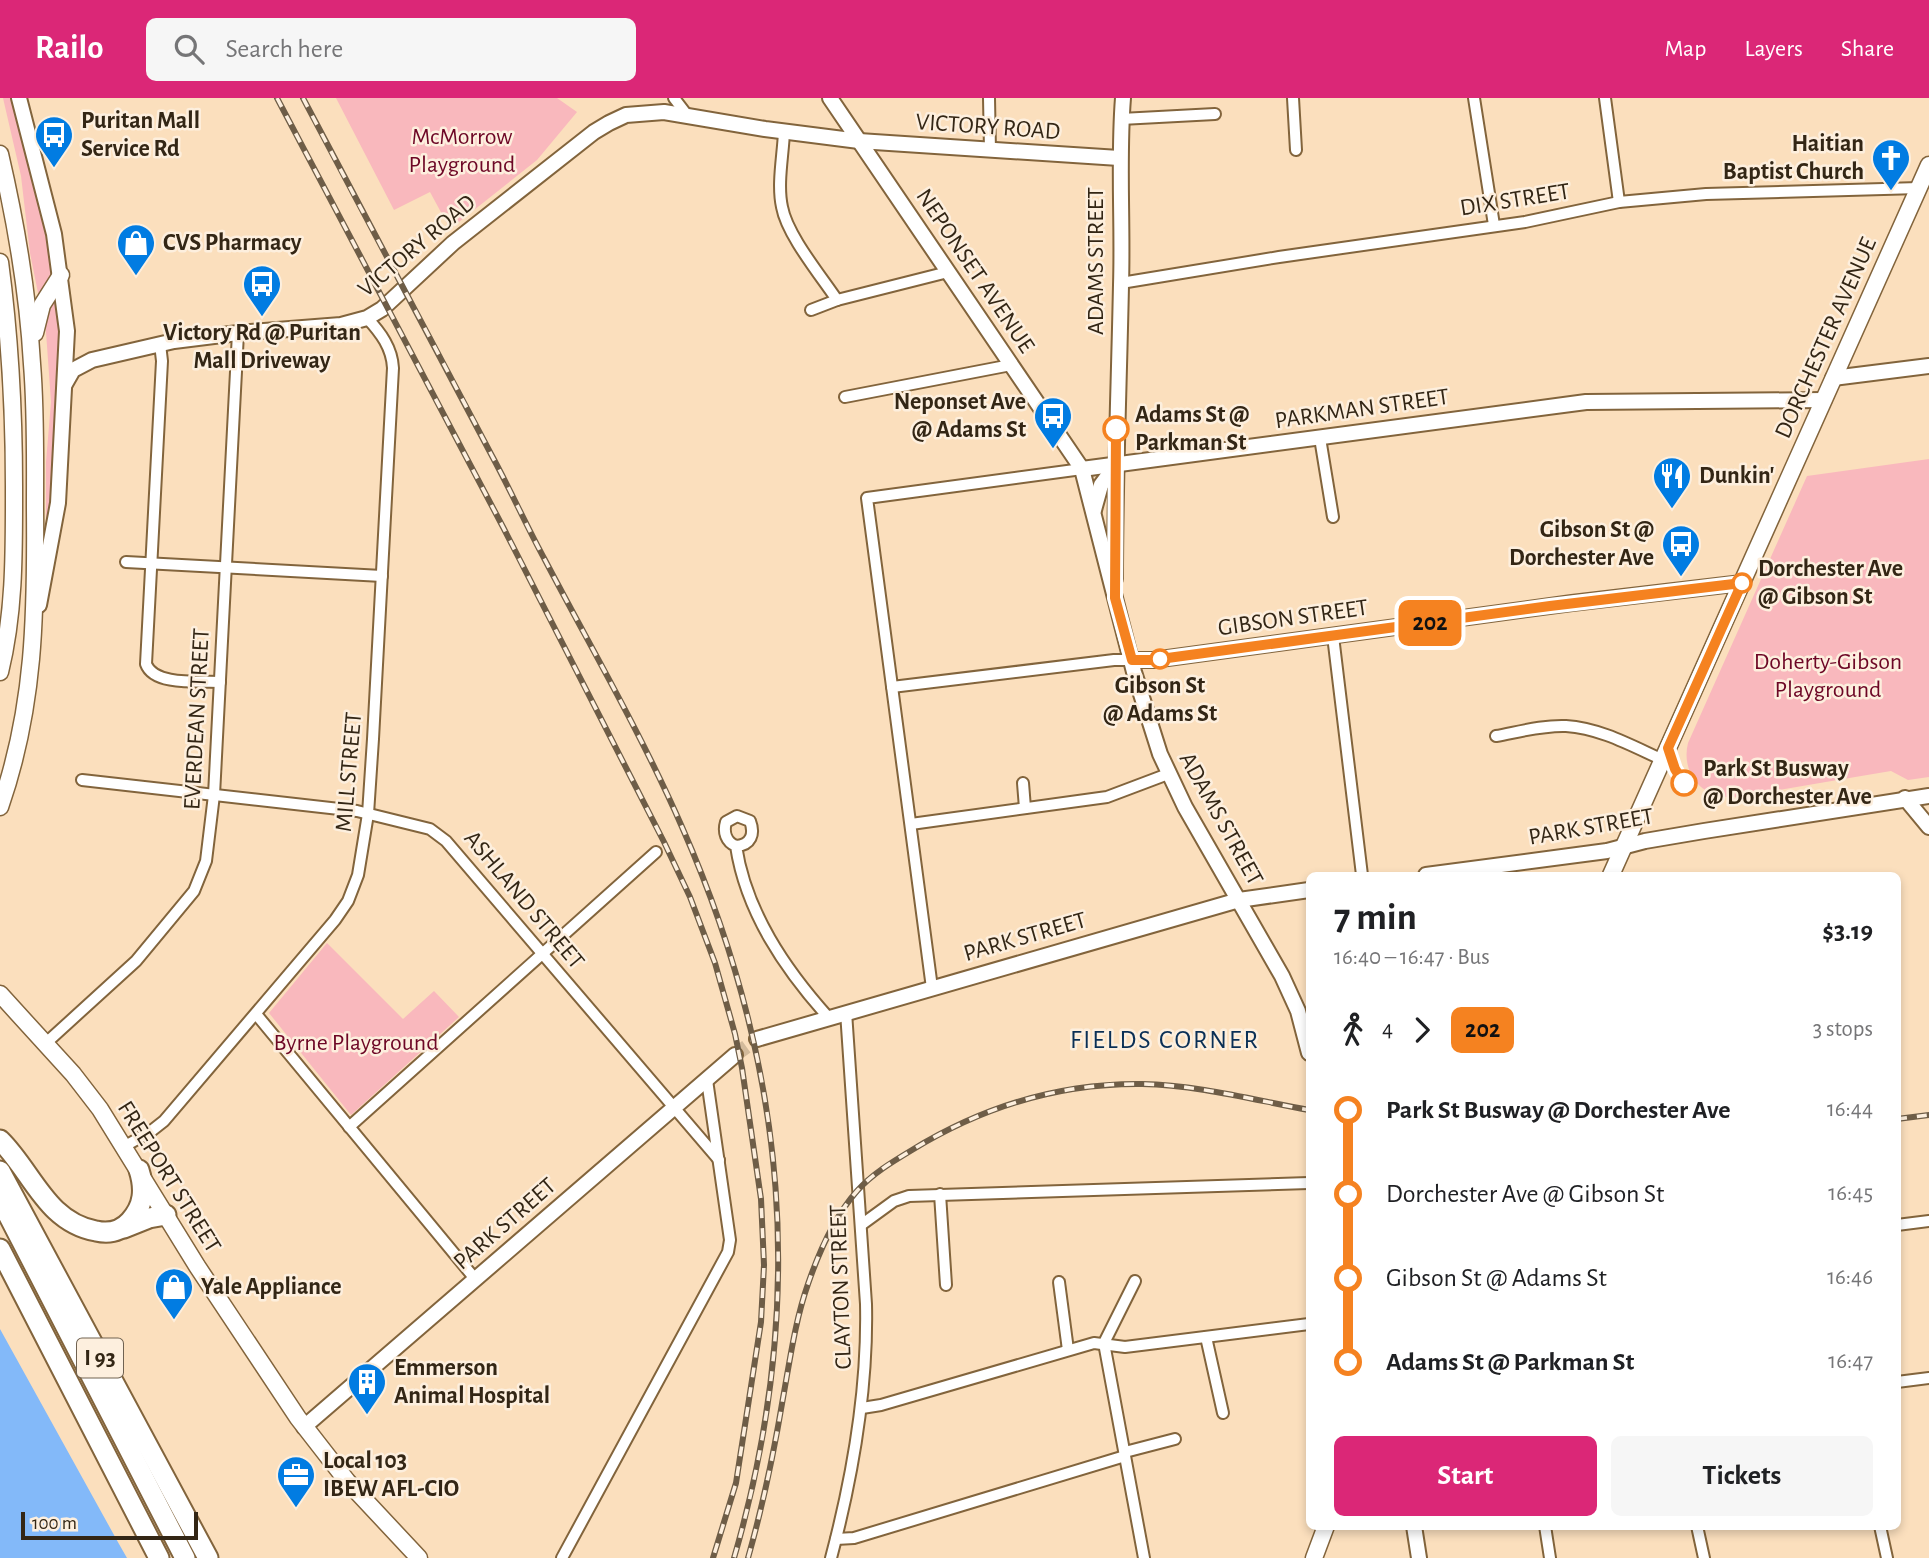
<!DOCTYPE html>
<html lang="en">
<head>
<meta charset="utf-8">
<style>
  :root { --surface:#fff; --page:#f6f6f6; --text:#202124; --muted:#757577; --accent:#db2777 }
  body { margin:0; font-family:"Alegreya Sans",sans-serif; background:var(--page); color:var(--text); height:100vh; display:flex; flex-direction:column; font-size:26px; white-space:nowrap }
  * { box-sizing:border-box; margin:0 }
  p { font-size:23px; color:var(--muted) }
  .icon { flex:none; width:38px; height:38px; fill:none; stroke:currentColor; stroke-width:2; stroke-linecap:round; stroke-linejoin:round }
  .map { position:relative; flex:1; overflow:hidden }
  .side { position:absolute; left:1306px; top:774px; width:595px; height:658px; display:flex; flex-direction:column; background:var(--surface); border-radius:10px; box-shadow:0 4px 10px #0003 }
  .side>* { flex:none }
  .badge { padding:0 14px; border-radius:10px; font-size:24px; line-height:46px }
  .scale { position:absolute; left:21px; bottom:18px; width:177px; box-sizing:border-box; padding-left:7px; border:4px solid #332615; border-top:0; font-size:19px; line-height:24px; white-space:nowrap; color:#332615; -webkit-text-stroke:5px #fdefde; paint-order:stroke }
  .map>.badge { position:absolute; translate:-50% -50%; box-shadow:0 0 0 4px #fff }
  .legs { display:flex; align-items:center; gap:10px; height:77px; padding:0 28px; font-size:23px }
  .legs p { margin-inline-start:auto }
  .overview { display:flex; align-items:center; justify-content:space-between; height:119px; padding:0 28px }
  h1 { font-size:38px; font-weight:600; line-height:52px }
  .button { display:flex; gap:14px; margin-top:auto; padding:14px 28px }
  .button a { flex:1; height:80px; border-radius:10px; background:var(--accent); color:#fff; font-size:28px; font-weight:600; line-height:80px; text-align:center }
  .button a+a { background:var(--page); color:var(--text) }
  ul { padding:0 28px; list-style:none }
  li { display:flex; align-items:center; gap:24px; height:84px; font-size:26px }
  li i { display:grid; place-items:center; width:10px; height:100%; margin:0 9px; background:currentColor }
  li i::after { content:''; width:18px; height:18px; margin:-9px; border:5px solid; border-radius:50%; background:var(--surface) }
  li p { margin-inline-start:auto }
  li:first-child i { background:linear-gradient(#0000 50%,currentColor 0) }
  li:last-child i { background:linear-gradient(currentColor 50%,#0000 0) }
  header { display:flex; align-items:center; gap:42px; box-sizing:border-box; height:98px; padding:0 35px; background:var(--accent); color:#fff }
  header strong { font-size:33px }
  nav { display:flex; gap:38px; margin-inline-start:auto; font-size:24px }
  .search { width:490px; height:63px; background:var(--page); display:flex; align-items:center; gap:18px; box-sizing:border-box; padding:0 24px; border-radius:10px; color:var(--muted); font-size:26px }
  .map>svg:first-child { display:block }
  .green { fill:#f9b8bd }
  .water { fill:#83b9f9 }
  .lines { fill:none; stroke-linecap:round; stroke-linejoin:round }
  .secondary-tunnel { stroke:#d3ba9b; stroke-width:14; stroke-dasharray:14 7; stroke-linecap:butt }
  .street-casing { stroke:#82643c; stroke-width:14 }
  .secondary-casing { stroke:#82643c; stroke-width:18 }
  .primary-casing { stroke:#82643c; stroke-width:19 }
  .highway-casing { stroke:#82643c; stroke-width:23 }
  .street { stroke:#fff; stroke-width:10 }
  .secondary { stroke:#fff; stroke-width:14 }
  .primary { stroke:#fff; stroke-width:16 }
  .highway { stroke:#fff; stroke-width:19 }
  .rail-casing { stroke:#6e5d47; stroke-width:6 }
  .rail { stroke:#fdefde; stroke-width:3.5; stroke-dasharray:10; stroke-linecap:butt }
  .line-1-casing { stroke:#fff; stroke-width:16 }
  .line-1 { stroke:#f58220; stroke-width:10 }
  .stop-1-dot { fill:#fff; stroke:#f58220; stroke-width:3.5 }
  .labels { text-anchor:middle; dominant-baseline:central; stroke-width:5; stroke-linejoin:round; paint-order:stroke }
  .shield { fill:#fdefde; stroke:#706251; stroke-width:2 }
  .shield-label { font-size:23px; font-weight:bold; fill:#332615 }
  .poi-label { font-size:24px; font-weight:bold; fill:#332615; stroke:#fdefde; text-anchor:start }
  .street-label { font-size:24px; fill:#332615; stroke:#fdefde }
  .park-label { font-size:24px; fill:#6d0625; stroke:#fdefde }
  .stop-label { font-size:24px; font-weight:bold; fill:#332615; stroke:#fdefde; text-anchor:start }
  .neighbourhood-label { font-size:26px; letter-spacing:2px; fill:#0a2f55; stroke:#fdefde }
</style>
</head>
<body>
<header>
<strong>Railo</strong>
<div class="search"><svg class="icon" aria-label="search" viewBox="0 0 24 24"><circle cx="10" cy="10" r="6"/><path d="M15 15l6 6"/></svg>Search here</div>
<nav><a>Map</a><a>Layers</a><a>Share</a></nav>
</header>
<div class="map">
<svg width="1929" height="1460" viewBox="0 0 1929 1460">
  <rect width="100%" height="100%" fill="#fbdfbd"/>
  <g class="green">
    <polygon points="3,0 11,0 45,135 52,178 39,200 30,155 21,78"/>
    <polygon points="336,0 557,0 577,14 537,62 450,131 430,94 394,112"/>
    <polygon points="55,198 60,232 50,415 46,439 46,364 51,304 45,220 48,207"/>
    <path d="M1929,361v318l-21,3 -17,-9c-38,6 -75,13 -112,19 -19,3 -40,10 -59,6 -25,-5 -38,-29 -32,-53l119,-267z"/>
    <polygon points="327,845 403,921 434,893 459,919 351,1017 269,915"/>
  </g>
  <polygon class="water" points="0,1231 119,1446 127,1460 0,1460"/>
  <g class="lines">
    <polyline class="secondary-tunnel" points="735,957 757,941"/>
    <defs>
      <g id="street">
        <polyline points="674,0 687,17"/>
        <polyline points="989,0 990,52"/>
        <polyline points="1293,0 1296,52"/>
        <polyline points="1474,0 1494,127"/>
        <polyline points="1605,0 1619,104"/>
        <polyline points="1121,21 1215,16"/>
        <path d="M784,34c-1,24 -7,52 -2,75 5,28 39,69 55,93"/>
        <polyline points="1121,185 1279,159 1525,124 1619,104 1706,96 1919,90"/>
        <polyline points="811,212 837,202 948,174"/>
        <path d="M160,246l2,17 -16,303c8,22 53,17 74,18"/>
        <polyline points="845,299 1011,267"/>
        <polyline points="1320,340 1333,419"/>
        <polyline points="126,464 382,478"/>
        <polyline points="1333,538 1362,777"/>
        <polyline points="892,589 1114,562 1132,562"/>
        <path d="M1496,638c22,-4 47,-11 70,-10 34,2 66,20 97,34"/>
        <polyline points="82,682 357,713 430,731 446,743 719,1062"/>
        <polyline points="1023,685 1025,710"/>
        <polyline points="911,726 1107,699 1168,676"/>
        <path d="M736,748c15,-1 19,-12 14,-25l-13,-5 -11,6c-3,10 0,20 10,24 10,66 49,123 92,171"/>
        <polyline points="932,890 867,400 1082,371"/>
        <polyline points="256,916 476,1182"/>
        <polyline points="46,945 136,863 194,793 206,763 214,697 238,235"/>
        <polyline points="349,1029 656,754"/>
        <path d="M125,1048l25,-14 14,-11 171,-201 13,-19 10,-26 10,-61 5,-75 20,-371c-1,-20 -12,-35 -26,-50"/>
        <polyline points="940,1096 946,1187"/>
        <polyline points="861,1127 894,1103 909,1098 1309,1085"/>
        <polyline points="1897,1127 1929,1123"/>
        <polyline points="1135,1183 1104,1245 1144,1460"/>
        <polyline points="1059,1184 1068,1252"/>
        <polyline points="1206,1239 1223,1315"/>
        <polyline points="1897,1284 1929,1280"/>
        <polyline points="862,1310 881,1307 1094,1245 1125,1249 1309,1226"/>
        <polyline points="1125,1354 1175,1341"/>
        <polyline points="1545,1428 1550,1460"/>
        <polyline points="1697,1428 1704,1460"/>
        <polyline points="1880,1428 1887,1460"/>
        <polyline points="836,1441 854,1440 1125,1358"/>
        <polyline points="562,1460 728,1154 730,1142 707,982"/>
        <path d="M831,1460c22,-83 37,-167 35,-254l-20,-292"/>
      </g>
      <g id="secondary">
        <polyline points="19,0 54,136 67,233 58,405 39,507"/>
        <polyline points="830,0 1082,371 1134,574 1160,656 1185,709 1282,878 1298,913 1309,955"/>
        <polyline points="1833,280 1929,268"/>
        <polyline points="65,286 73,272 92,262 174,243 238,235 341,227 367,220 382,211 453,145 594,34 609,25 626,17 664,14 765,31 859,43 1119,60"/>
        <polyline points="1082,371 1586,304 1824,302"/>
        <polyline points="1094,412 1101,387 1116,367"/>
        <path d="M1115,481c0,-98 4,-196 6,-294 2,-63 -3,-124 2,-187"/>
        <polyline points="1132,562 1153,562 1572,505 1742,485"/>
        <polyline points="1905,700 1929,729"/>
        <polyline points="1426,777 1607,753 1645,743 1704,733 1929,698"/>
        <polyline points="757,941 1239,802 1309,792"/>
        <polyline points="304,1329 735,957"/>
        <polyline points="1414,1428 1419,1460"/>
      </g>
      <g id="primary">
        <path d="M0,56c16,69 28,139 32,210 4,48 3,96 3,144 1,104 0,199 -35,299"/>
        <path d="M0,164c10,75 14,149 14,224 0,63 1,125 -14,186"/>
        <polyline points="35,235 42,207 61,177"/>
        <polyline points="1611,777 1929,67"/>
        <polyline points="0,896 73,976 100,1011 197,1168 298,1320 347,1383 419,1460"/>
        <polyline points="1314,1460 1326,1428"/>
      </g>
      <g id="highway">
        <path d="M0,1042c32,31 46,82 96,91 13,3 25,0 34,-10 14,-15 15,-32 9,-51"/>
        <polyline points="0,1073 208,1460"/>
        <polyline points="0,1101 185,1460"/>
        <polyline points="124,1130 149,1120 166,1117"/>
        <polyline points="0,1151 159,1460"/>
      </g>
    </defs>
    <use href="#street" class="street-casing"/>
    <use href="#secondary" class="secondary-casing"/>
    <use href="#primary" class="primary-casing"/>
    <use href="#highway" class="highway-casing"/>
    <use href="#street" class="street"/>
    <use href="#secondary" class="secondary"/>
    <use href="#primary" class="primary"/>
    <use href="#highway" class="highway"/>
    <defs>
      <g id="rail">
        <polyline points="277,0 503,429 664,744 690,799 715,865 735,936 742,970 761,1101 764,1167 761,1224 736,1385 713,1460"/>
        <path d="M303,0c62,119 126,237 188,356 19,35 35,71 54,106 46,88 97,175 137,267 106,241 126,477 52,731"/>
        <polyline points="1897,1021 1929,1017"/>
        <path d="M748,1460c15,-53 26,-106 35,-160 7,-38 12,-77 25,-114 11,-32 26,-67 49,-93 15,-17 35,-29 55,-41 70,-43 147,-67 230,-66 56,1 112,16 167,26"/>
      </g>
    </defs>
    <use href="#rail" class="rail-casing"/>
    <use href="#rail" class="rail"/>
  </g>
  <g class="lines">
    <defs>
      <polyline id="line-1" points="1116,331 1115,500 1132,562 1153,562 1550,508 1742,485 1668,650 1675,671 1684,685"/>
    </defs>
    <use href="#line-1" class="line-1-casing"/>
    <use href="#line-1" class="line-1"/>
  </g>
  <defs>
    <symbol id="bus-pin" viewBox="-11 -11 22 30"><path d="M0 17L-7.5 6A9.5 9.5 0 1 1 7.5 6Z" fill="#017ce2" stroke="#fdefde"/><path d="M-5-6H5V4H4V6H2V4H-2V6H-4V4H-5ZM-3.5-4V0h7V-4ZM-3.5 1.2v1.5H-2V1.2ZM2 1.2v1.5H3.5V1.2Z" fill="#fff"/></symbol>
    <symbol id="church-pin" viewBox="-11 -11 22 30"><path d="M0 17L-7.5 6A9.5 9.5 0 1 1 7.5 6Z" fill="#017ce2" stroke="#fdefde"/><path d="M-1.2-6h2.4v3.5h3.3v2.4h-3.3V6h-2.4V-.1h-3.3v-2.4h3.3Z" fill="#fff"/></symbol>
    <symbol id="shop-pin" viewBox="-11 -11 22 30"><path d="M0 17L-7.5 6A9.5 9.5 0 1 1 7.5 6Z" fill="#017ce2" stroke="#fdefde"/><path d="M-5-2.5h2.3a2.7 3.5 0 0 1 5.4 0H5L5.5 6h-11ZM-1.5-2.5h3a1.5 2.3 0 0 0-3 0Z" fill="#fff"/></symbol>
    <symbol id="restaurant-pin" viewBox="-11 -11 22 30"><path d="M0 17L-7.5 6A9.5 9.5 0 1 1 7.5 6Z" fill="#017ce2" stroke="#fdefde"/><path d="M-5-6h1v4h1v-4h1v4h1v-4h1v5L-1.5 .5V6h-2V.5L-5-1ZM5-6V6H3V1.5H1.5Q1.5-4 5-6Z" fill="#fff"/></symbol>
    <symbol id="building-pin" viewBox="-11 -11 22 30"><path d="M0 17L-7.5 6A9.5 9.5 0 1 1 7.5 6Z" fill="#017ce2" stroke="#fdefde"/><path d="M-4-6H4V6H1V3H-1V6H-4ZM-2.5-4.3h1.7v1.8h-1.7ZM.8-4.3h1.7v1.8H.8ZM-2.5-1h1.7V.8h-1.7ZM.8-1h1.7V.8H.8Z" fill="#fff"/></symbol>
    <symbol id="office-pin" viewBox="-11 -11 22 30"><path d="M0 17L-7.5 6A9.5 9.5 0 1 1 7.5 6Z" fill="#017ce2" stroke="#fdefde"/><path d="M-6-3h4V-5.5h4V-3h4V5H-6ZM-1-4.5V-3h2v-1.5ZM-6 0V1H6V0Z" fill="#fff"/></symbol>
  </defs>
  <g fill-rule="evenodd">
    <use href="#bus-pin" x="32" y="15" width="44" height="60"/>
    <use href="#church-pin" x="1869" y="38" width="44" height="60"/>
    <use href="#shop-pin" x="114" y="123" width="44" height="60"/>
    <use href="#bus-pin" x="240" y="164" width="44" height="60"/>
    <use href="#bus-pin" x="1031" y="296" width="44" height="60"/>
    <use href="#restaurant-pin" x="1650" y="356" width="44" height="60"/>
    <use href="#bus-pin" x="1659" y="424" width="44" height="60"/>
    <use href="#shop-pin" x="152" y="1167" width="44" height="60"/>
    <use href="#building-pin" x="345" y="1262" width="44" height="60"/>
    <use href="#office-pin" x="274" y="1355" width="44" height="60"/>
  </g>
  <g class="stop-1-dot">
    <circle cx="1116" cy="331" r="12"/>
    <circle cx="1742" cy="485" r="9"/>
    <circle cx="1160" cy="561" r="9"/>
    <circle cx="1684" cy="685" r="12"/>
  </g>
  <g class="labels">
    <rect class="shield" x="77" y="1240.5" width="46" height="39" rx="5"/>
    <g class="shield-label">
      <text x="100" y="1260">I 93</text>
    </g>
    <g class="poi-label">
      <text x="81" y="23">Puritan Mall<tspan x="81" dy="28">Service Rd</tspan></text>
      <text x="1864" y="46" text-anchor="end">Haitian<tspan x="1864" dy="28">Baptist Church</tspan></text>
      <text x="163" y="145">CVS Pharmacy</text>
      <text x="262" y="235" text-anchor="middle">Victory Rd @ Puritan<tspan x="262" dy="28">Mall Driveway</tspan></text>
      <text x="1026" y="304" text-anchor="end">Neponset Ave<tspan x="1026" dy="28">@ Adams St</tspan></text>
      <text x="1699" y="378">Dunkin'</text>
      <text x="1654" y="432" text-anchor="end">Gibson St @<tspan x="1654" dy="28">Dorchester Ave</tspan></text>
      <text x="201" y="1189">Yale Appliance</text>
      <text x="394" y="1270">Emmerson<tspan x="394" dy="28">Animal Hospital</tspan></text>
      <text x="323" y="1363">Local 103<tspan x="323" dy="28">IBEW AFL-CIO</tspan></text>
    </g>
    <g class="street-label">
      <text transform="translate(988 29) rotate(4)">VICTORY ROAD</text>
      <text transform="translate(1515 102) rotate(-9)">DIX STREET</text>
      <text transform="translate(417 148) rotate(-40)">VICTORY ROAD</text>
      <text transform="translate(1096 163) rotate(-90)">ADAMS STREET</text>
      <text transform="translate(975 173) rotate(56)">NEPONSET AVENUE</text>
      <text transform="translate(1826 240) rotate(-66)">DORCHESTER AVENUE</text>
      <text transform="translate(1362 311) rotate(-8)">PARKMAN STREET</text>
      <text transform="translate(1293 520) rotate(-8)">GIBSON STREET</text>
      <text transform="translate(197 621) rotate(-87)">EVERDEAN STREET</text>
      <text transform="translate(349 674) rotate(-85)">MILL STREET</text>
      <text transform="translate(1221 721) rotate(61)">ADAMS STREET</text>
      <text transform="translate(1591 729) rotate(-10)">PARK STREET</text>
      <text transform="translate(524 802) rotate(50)">ASHLAND STREET</text>
      <text transform="translate(1025 839) rotate(-16)">PARK STREET</text>
      <text transform="translate(169 1079) rotate(58)">FREEPORT STREET</text>
      <text transform="translate(505 1126) rotate(-41)">PARK STREET</text>
      <text transform="translate(841 1189) rotate(-92)">CLAYTON STREET</text>
    </g>
    <g class="park-label">
      <text x="462" y="39">McMorrow<tspan x="462" dy="28">Playground</tspan></text>
      <text x="1828" y="564">Doherty-Gibson<tspan x="1828" dy="28">Playground</tspan></text>
      <text x="356" y="945">Byrne Playground</text>
    </g>
    <g class="stop-label">
      <text x="1135" y="317">Adams St @<tspan x="1135" dy="28">Parkman St</tspan></text>
      <text x="1758" y="471">Dorchester Ave<tspan x="1758" dy="28">@ Gibson St</tspan></text>
      <text x="1160" y="588" text-anchor="middle">Gibson St<tspan x="1160" dy="28">@ Adams St</tspan></text>
      <text x="1703" y="671">Park St Busway<tspan x="1703" dy="28">@ Dorchester Ave</tspan></text>
    </g>
    <g class="neighbourhood-label">
      <text x="1165" y="942">FIELDS CORNER</text>
    </g>
  </g>
</svg>
<div class="scale">100 m</div>
<b class="badge" style="left:1430px;top:525px;background:#f58220;color:#111">202</b>
<section class="side">
<div class="overview"><div><h1>7 min</h1><p>16:40 – 16:47 · Bus</p></div><b>$3.19</b></div>
<div class="legs"><svg class="icon" aria-label="walk" viewBox="0 0 24 24"><circle cx="13" cy="4" r="2"/><path d="M13 8l-2 6 4 7M11 14l-3 7M7 12l3-4h3l4 4"/></svg>4<svg class="icon" aria-label="forward" viewBox="0 0 24 24"><path d="M9 5l7 7-7 7"/></svg><b class="badge" style="background:#f58220;color:#111">202</b><p>3 stops</p></div>
<ul>
<li><i style="color:#f58220"></i><b>Park St Busway @ Dorchester Ave</b><p>16:44</p></li>
<li><i style="color:#f58220"></i><span>Dorchester Ave @ Gibson St</span><p>16:45</p></li>
<li><i style="color:#f58220"></i><span>Gibson St @ Adams St</span><p>16:46</p></li>
<li><i style="color:#f58220"></i><b>Adams St @ Parkman St</b><p>16:47</p></li>
</ul>
<div class="button"><a>Start</a><a>Tickets</a></div>
</section>
</div>
</body>
</html>
